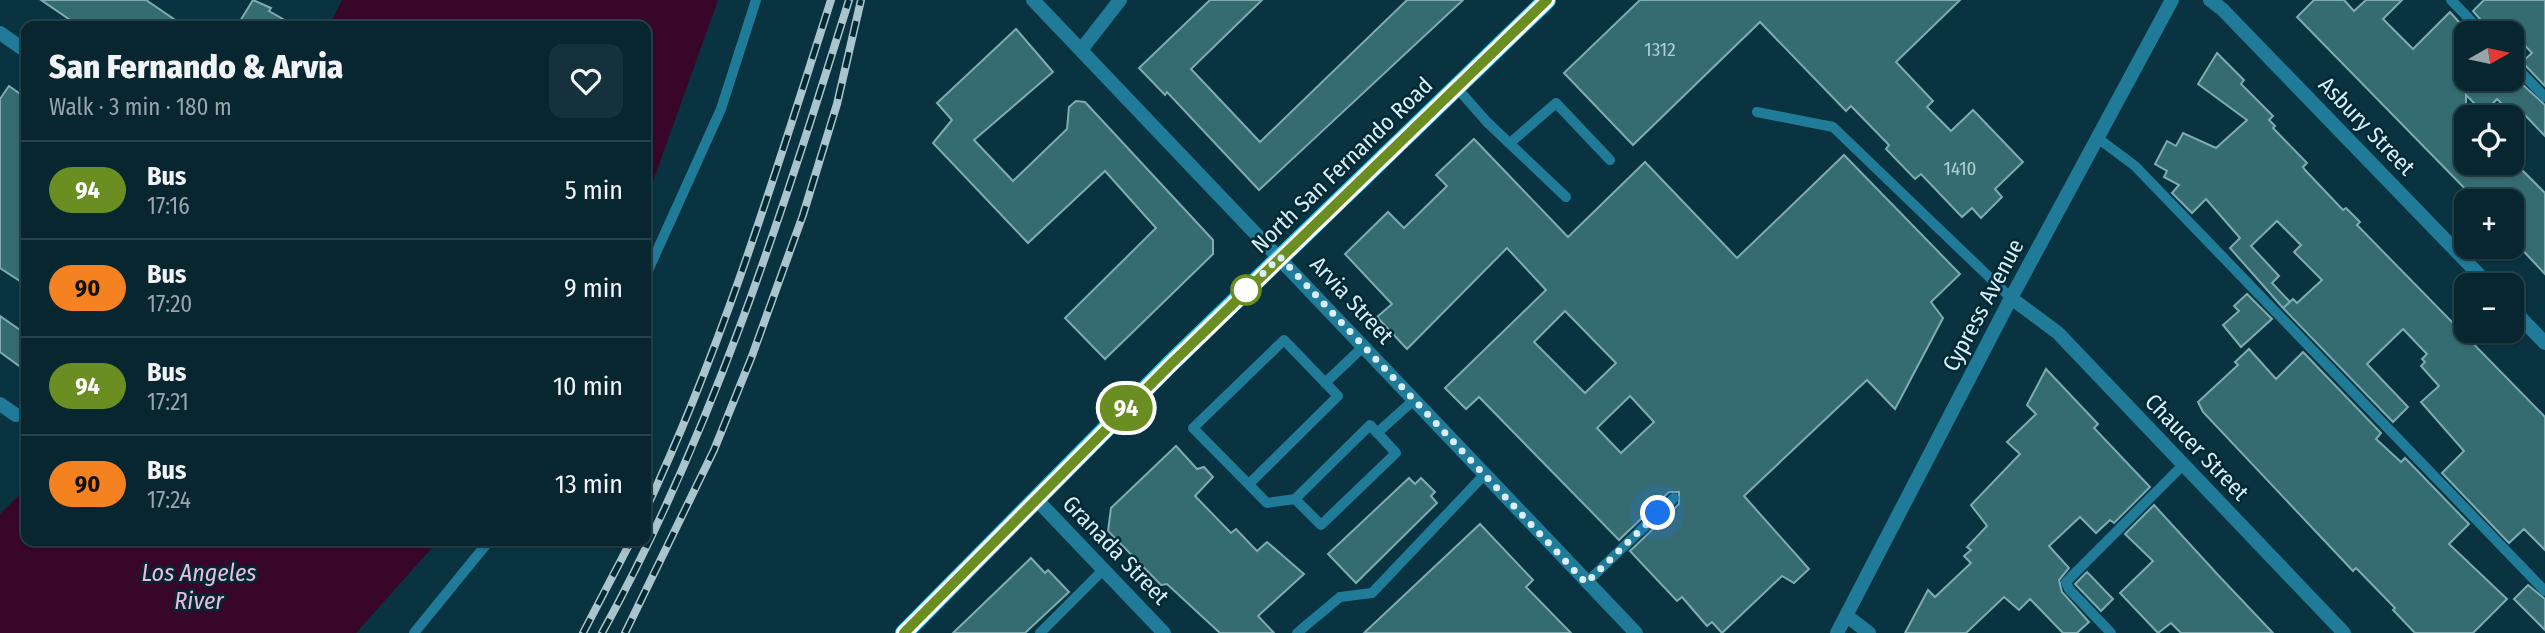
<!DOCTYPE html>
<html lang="en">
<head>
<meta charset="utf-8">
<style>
  :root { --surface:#072630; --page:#15323c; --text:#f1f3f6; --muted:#98a5ab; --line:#28434c }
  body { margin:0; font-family:"Fira Sans Condensed",sans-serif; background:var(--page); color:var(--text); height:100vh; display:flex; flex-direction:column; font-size:26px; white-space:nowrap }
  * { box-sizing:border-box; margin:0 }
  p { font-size:23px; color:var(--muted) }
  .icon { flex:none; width:38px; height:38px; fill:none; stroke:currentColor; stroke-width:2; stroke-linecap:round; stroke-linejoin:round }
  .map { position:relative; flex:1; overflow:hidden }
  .sheet { position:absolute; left:21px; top:21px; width:630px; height:525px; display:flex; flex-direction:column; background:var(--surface); border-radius:14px; box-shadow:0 2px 5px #0004,0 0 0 2px var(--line) }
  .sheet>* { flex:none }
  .badge { padding:0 14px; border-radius:23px; font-size:24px; line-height:46px }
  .needle { width:46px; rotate:81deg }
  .fabs { position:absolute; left:2454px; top:21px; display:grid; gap:14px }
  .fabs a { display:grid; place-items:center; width:70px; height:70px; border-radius:14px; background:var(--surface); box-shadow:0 2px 5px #0004,0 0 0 2px var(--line); font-size:35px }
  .you { position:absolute; width:35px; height:35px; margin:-18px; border:5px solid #fff; border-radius:50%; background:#1a73e8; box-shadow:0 0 0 10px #1a73e833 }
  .map>.badge { position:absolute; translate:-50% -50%; box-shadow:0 0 0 4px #fff }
  .round { display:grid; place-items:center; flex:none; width:74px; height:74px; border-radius:14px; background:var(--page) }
  .summary { display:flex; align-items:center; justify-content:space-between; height:119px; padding:0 28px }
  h1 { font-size:33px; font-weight:800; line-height:52px }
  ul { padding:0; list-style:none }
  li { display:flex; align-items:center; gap:21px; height:98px; padding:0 28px; border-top:2px solid var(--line) }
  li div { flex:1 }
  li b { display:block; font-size:26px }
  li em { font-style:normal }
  li .badge { min-width:77px; font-weight:700; text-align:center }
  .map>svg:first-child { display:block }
  .water { fill:#380629 }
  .building { fill:#356c71; stroke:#7eacb1; stroke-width:2; fill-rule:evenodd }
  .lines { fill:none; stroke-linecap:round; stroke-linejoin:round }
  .service { stroke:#1f7b98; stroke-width:10 }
  .minor { stroke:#1f7b98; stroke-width:14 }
  .tertiary { stroke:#1f7b98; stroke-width:14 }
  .primary { stroke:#17c4f3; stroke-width:18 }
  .rail-casing { stroke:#aac4cd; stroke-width:8 }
  .rail { stroke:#002936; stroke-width:5; stroke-dasharray:16; stroke-linecap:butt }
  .line-casing { stroke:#fff; stroke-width:16 }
  .line { stroke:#6b8e23; stroke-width:10 }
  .walk { stroke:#d9eef6; stroke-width:7; stroke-dasharray:0 12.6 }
  .stop-dot { fill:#fff; stroke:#6b8e23; stroke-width:3.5 }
  .labels { text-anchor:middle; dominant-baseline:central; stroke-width:5; stroke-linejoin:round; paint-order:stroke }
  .number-label { font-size:19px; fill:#b0ced5 }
  .street-label { font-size:23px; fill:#d9eef6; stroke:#002936 }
  .water-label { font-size:24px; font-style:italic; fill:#f0bcda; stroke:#002936 }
</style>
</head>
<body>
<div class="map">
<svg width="2545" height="633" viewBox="0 0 2545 633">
  <rect width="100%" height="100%" fill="#093340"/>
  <g class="water">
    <polygon points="342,0 718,0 646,201 646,26 329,26"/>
    <polygon points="26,488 26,541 438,541 356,633 0,633 0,514"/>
  </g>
  <g class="building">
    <polygon points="41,0 146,0 184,26 79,26"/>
    <polygon points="253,0 271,8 269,11 295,26 237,26"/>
    <polygon points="1210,0 1262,0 1191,69 1260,142 1407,0 1463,0 1259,190 1167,92 1165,95 1139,68"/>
    <polygon points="1640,0 1960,0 1896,62 1933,101 1927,107 1951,131 1973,110 2023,162 1995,189 2002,197 1981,218 1972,208 1962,217 1921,174 1915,179 1886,149 1889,145 1851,106 1846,111 1760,22 1633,145 1564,73"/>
    <polygon points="2314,0 2344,0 2354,11 2366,0 2402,0 2383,19 2413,49 2450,12 2466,30 2466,79 2511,79 2511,74 2545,105 2545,136 2519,109 2513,115 2497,99 2484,113 2466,95 2466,163 2505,165 2511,163 2511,159 2545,193 2545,274 2511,238 2511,201 2477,201 2297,17"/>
    <polygon points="2484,0 2545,0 2545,86 2522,62 2532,53 2513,33 2492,33 2473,11"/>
    <polygon points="1016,29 1053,72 974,140 1013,181 1067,129 1069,107 1076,101 1085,102 1213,240 1213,254 1105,359 1065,318 1156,228 1105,171 1028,243 933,143 952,120 937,103"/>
    <polygon points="2217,53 2244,80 2241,84 2273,116 2269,120 2275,126 2273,128 2307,163 2303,167 2305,170 2343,210 2346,208 2360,222 2357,225 2545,417 2545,550 2524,529 2509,543 2442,473 2464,451 2421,402 2439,386 2421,366 2425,362 2422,359 2427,354 2403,329 2367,364 2408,407 2393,422 2283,308 2293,299 2297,303 2322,280 2294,252 2301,245 2277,221 2251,246 2279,276 2272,283 2290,302 2283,308 2230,248 2240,238 2206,199 2192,213 2172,193 2179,185 2164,177 2167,171 2155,164 2167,141 2176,146 2183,133 2216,148 2247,120 2198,84"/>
    <polygon points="9,86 26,98 26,285 0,268 0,99"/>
    <path d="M1474,139l94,98 77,-75 92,96 107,-103 116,119 -29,28 12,16 -48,91 -28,-29 -123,116 65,73 -15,14 -12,-7 -60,57 -10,-11 -5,4 -25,-29 -5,4 -47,-50 49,-47v-12h-10l-50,48 -140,-143 -13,12 -21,-21 101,-98 -39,-42 -100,101 -30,-32 15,-13 -47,-50 43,-42 16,16 43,-42 -11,-11zM1565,311l51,52 -31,30 -51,-51zM1630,396l24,26 -33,31 -24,-25z"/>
    <polygon points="2247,294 2272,319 2241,347 2223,325 2239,311 2234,306"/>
    <polygon points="0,316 26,334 26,371 0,352"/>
    <polygon points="2249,349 2276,379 2303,352 2381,433 2376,439 2401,462 2405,458 2469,524 2449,544 2507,599 2473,633 2415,633 2393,610 2395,608 2356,568 2353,571 2203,412 2198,402 2238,365 2235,362"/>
    <polygon points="2046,369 2098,424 2094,428 2150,487 2114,523 2110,520 2096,533 2080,517 2049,546 2069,568 2059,580 2062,592 2089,622 2077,633 2063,633 2030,599 2019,610 2004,597 1966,633 1905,633 1928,590 1935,597 1971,563 1964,556 1971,550 1967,547 1987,526 1971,505 2020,454 2007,442 2036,414 2027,405"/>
    <polygon points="1176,446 1197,469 1204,467 1213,477 1195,496 1231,533 1236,529 1257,551 1267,542 1304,574 1258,616 1274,633 1220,633 1167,584 1161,585 1108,531 1111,508"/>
    <polygon points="1409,478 1415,484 1421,478 1435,492 1431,496 1437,503 1356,583 1328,554"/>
    <polygon points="2154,505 2219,576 2273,633 2181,633 2171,623 2158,633 2120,593 2153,561 2125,534"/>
    <polygon points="1480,524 1533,580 1526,587 1571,633 1364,633"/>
    <polygon points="1031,558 1045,573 1048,570 1069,592 1025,633 953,633"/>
    <polygon points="2087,572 2113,599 2101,611 2075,584"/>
    <polygon points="2528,585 2545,599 2545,630 2514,599"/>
  </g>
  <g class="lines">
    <g class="service">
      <polyline points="2451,0 2483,33"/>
      <polyline points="2511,62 2545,97"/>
      <polyline points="1457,88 1487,122 1566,197"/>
      <polyline points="1757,112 1833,127 2011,298"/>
      <polyline points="2099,139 2135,166 2545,591"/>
      <polyline points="1510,143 1556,103 1610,160"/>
      <polyline points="646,275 721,109 756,0"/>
      <polyline points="1325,383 1364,346"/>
      <polyline points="1377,433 1415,399"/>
      <polyline points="1249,484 1338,396 1284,340 1193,428 1267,503 1295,499 1370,425 1396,453 1321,525 1295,499"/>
      <polyline points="1586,583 1674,498"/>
      <polyline points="414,633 489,541"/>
      <polyline points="1040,633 1103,570"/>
      <polyline points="1297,633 1340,597 1372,593 1485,474"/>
      <polyline points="2111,633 2069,589 2066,582 2183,465"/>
    </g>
    <g class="minor">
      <polyline points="1033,0 1636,633"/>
      <polyline points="2210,0 2222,9 2489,285"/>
      <polyline points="0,33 26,51"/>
      <polyline points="1081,50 1120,0"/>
      <polyline points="2011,298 2058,333 2344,633"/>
      <polyline points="2511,308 2545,343"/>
      <polyline points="0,404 16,415"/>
      <polyline points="1036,499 1164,633"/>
      <polyline points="1847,616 1869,633"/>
    </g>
    <polyline class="tertiary" points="1837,633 2011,298 2172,0"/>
    <polyline class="primary" points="904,633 1170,364 1547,0"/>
    <defs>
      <g id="rail">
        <path d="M646,509c77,-164 130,-337 185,-509"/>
        <polyline points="583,633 631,541"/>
        <path d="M602,633c110,-200 179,-416 247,-633"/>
        <polyline points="625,633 714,450 752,356 803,215 837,104 861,0"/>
      </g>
    </defs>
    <use href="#rail" class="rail-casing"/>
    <use href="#rail" class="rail"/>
  </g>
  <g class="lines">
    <defs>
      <polyline id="line" points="904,633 1170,365 1547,0"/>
    </defs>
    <use href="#line" class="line-casing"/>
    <use href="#line" class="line"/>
    <polyline class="walk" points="1246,290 1241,295 1280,257 1586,583 1658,513"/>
  </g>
  <circle class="stop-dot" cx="1246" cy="290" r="14"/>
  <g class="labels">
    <g class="number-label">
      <text x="1660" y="49">1312</text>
      <text x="1960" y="168">1410</text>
    </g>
    <g class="street-label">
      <text transform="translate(2367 126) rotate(46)">Asbury Street</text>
      <text transform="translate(1342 165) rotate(-44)">North San Fernando Road</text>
      <text transform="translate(1352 300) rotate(47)">Arvia Street</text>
      <text transform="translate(1983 305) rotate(-62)">Cypress Avenue</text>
      <text transform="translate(2197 447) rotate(46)">Chaucer Street</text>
      <text transform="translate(1116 550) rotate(46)">Granada Street</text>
    </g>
    <g class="water-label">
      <text x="199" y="573">Los Angeles<tspan x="199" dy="28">River</tspan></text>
    </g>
  </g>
</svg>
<div class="fabs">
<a><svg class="needle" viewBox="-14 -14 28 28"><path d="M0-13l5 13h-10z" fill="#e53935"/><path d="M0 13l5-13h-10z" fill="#98a5ab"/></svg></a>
<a><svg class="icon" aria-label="locate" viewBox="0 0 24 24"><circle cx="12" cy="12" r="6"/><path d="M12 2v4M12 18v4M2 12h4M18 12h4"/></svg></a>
<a>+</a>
<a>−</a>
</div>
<div class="you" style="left:1658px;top:513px"></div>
<b class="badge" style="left:1126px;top:408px;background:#6b8e23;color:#fff">94</b>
<section class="sheet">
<div class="summary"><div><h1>San Fernando &amp; Arvia</h1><p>Walk · 3 min · 180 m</p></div><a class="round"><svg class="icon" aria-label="heart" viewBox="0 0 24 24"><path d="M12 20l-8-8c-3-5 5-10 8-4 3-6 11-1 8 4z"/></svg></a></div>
<ul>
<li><span class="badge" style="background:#6b8e23;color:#fff">94</span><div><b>Bus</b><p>17:16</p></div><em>5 min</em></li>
<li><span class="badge" style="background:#f58220;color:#111">90</span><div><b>Bus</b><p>17:20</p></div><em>9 min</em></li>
<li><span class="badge" style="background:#6b8e23;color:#fff">94</span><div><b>Bus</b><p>17:21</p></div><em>10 min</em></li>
<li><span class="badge" style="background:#f58220;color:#111">90</span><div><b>Bus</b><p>17:24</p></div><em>13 min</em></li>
</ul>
</section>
</div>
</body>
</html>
